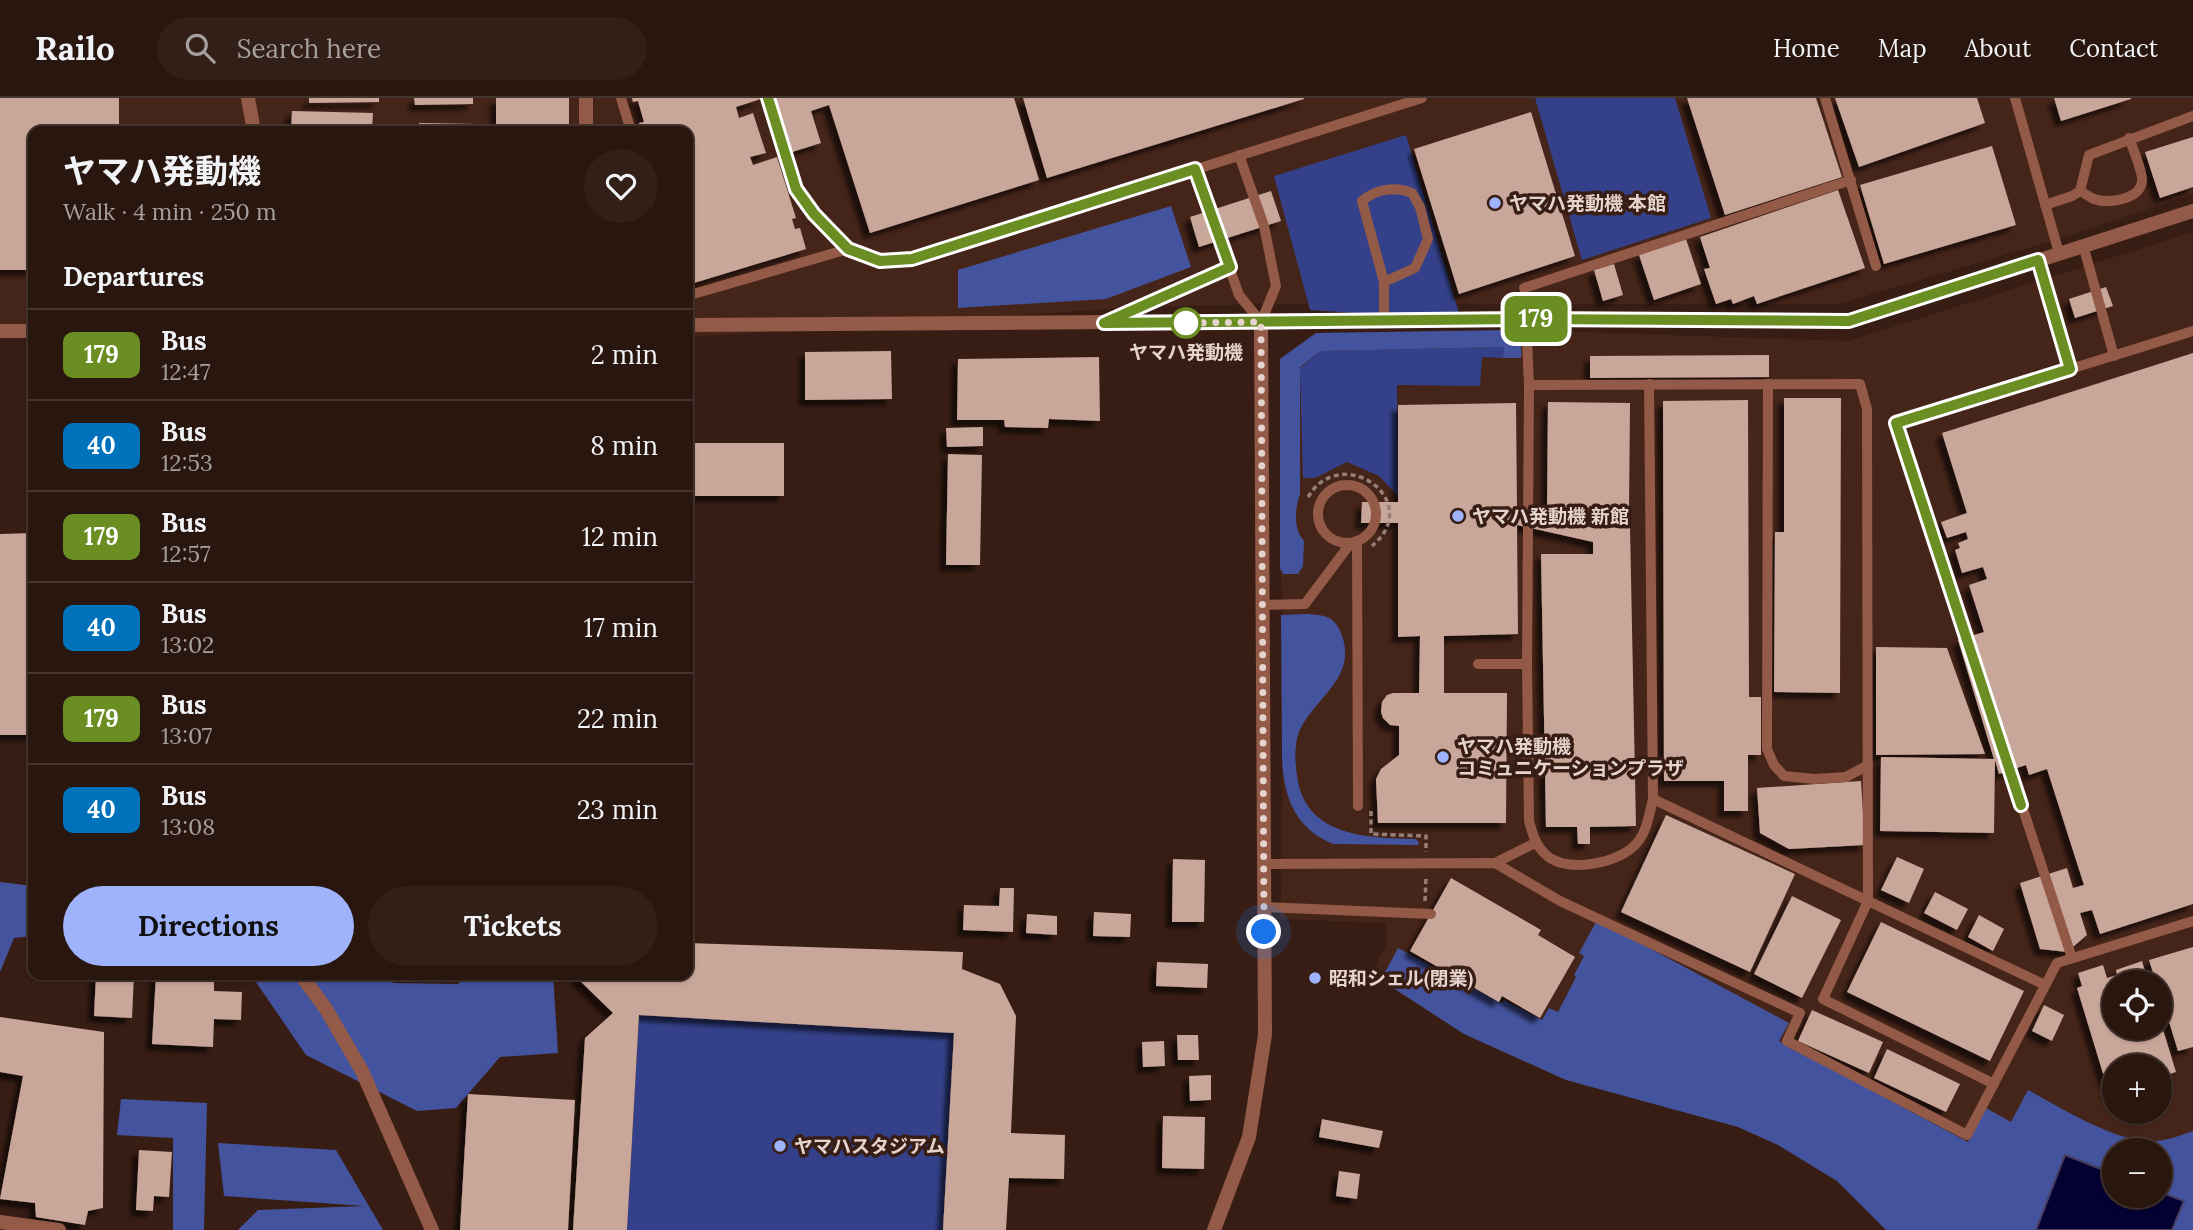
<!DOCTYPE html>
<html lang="en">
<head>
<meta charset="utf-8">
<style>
  :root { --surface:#29160f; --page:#311f18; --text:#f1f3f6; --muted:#a59f9e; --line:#45352f; --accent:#9fb3fd }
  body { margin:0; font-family:Lora,"Noto Sans JP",serif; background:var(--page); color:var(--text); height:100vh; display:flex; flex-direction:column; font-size:26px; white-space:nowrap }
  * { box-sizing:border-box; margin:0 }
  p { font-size:23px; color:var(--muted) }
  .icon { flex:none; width:38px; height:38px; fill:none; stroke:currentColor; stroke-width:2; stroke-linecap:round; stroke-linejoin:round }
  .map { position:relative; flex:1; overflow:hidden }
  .sheet { position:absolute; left:28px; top:28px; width:665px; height:854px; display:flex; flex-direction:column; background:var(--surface); border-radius:14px; box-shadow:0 2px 5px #0004,0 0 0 2px var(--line) }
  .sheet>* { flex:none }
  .badge { padding:0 14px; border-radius:10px; font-size:24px; line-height:46px }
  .fabs { position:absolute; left:2102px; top:872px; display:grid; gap:14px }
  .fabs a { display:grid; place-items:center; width:70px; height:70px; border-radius:50%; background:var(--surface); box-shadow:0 2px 5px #0004,0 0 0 2px var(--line); font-size:35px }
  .you { position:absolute; width:35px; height:35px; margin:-18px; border:5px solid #fff; border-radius:50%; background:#1a73e8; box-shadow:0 0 0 10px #1a73e833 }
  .map>.badge { position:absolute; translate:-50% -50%; box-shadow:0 0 0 4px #fff }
  h2 { padding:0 35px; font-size:26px; line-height:63px }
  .round { display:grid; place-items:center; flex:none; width:74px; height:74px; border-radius:37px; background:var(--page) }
  .head { display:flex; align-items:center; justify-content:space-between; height:119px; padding:0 35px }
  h1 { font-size:33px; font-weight:700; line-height:52px }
  .cta { display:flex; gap:14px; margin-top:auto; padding:14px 35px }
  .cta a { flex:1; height:80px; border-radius:42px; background:var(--accent); color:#111; font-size:28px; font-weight:700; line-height:80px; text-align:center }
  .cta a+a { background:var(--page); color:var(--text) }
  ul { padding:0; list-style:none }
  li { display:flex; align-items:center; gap:21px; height:91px; padding:0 35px; border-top:2px solid var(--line) }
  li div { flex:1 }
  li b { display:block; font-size:26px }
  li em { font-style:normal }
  li .badge { min-width:77px; font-weight:700; text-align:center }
  header { display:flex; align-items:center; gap:42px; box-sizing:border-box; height:98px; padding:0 35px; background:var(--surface); border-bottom:2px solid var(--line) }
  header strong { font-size:33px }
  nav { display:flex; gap:38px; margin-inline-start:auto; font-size:24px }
  .search { width:490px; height:63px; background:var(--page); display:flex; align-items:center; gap:18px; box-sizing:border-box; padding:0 24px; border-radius:38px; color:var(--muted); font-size:26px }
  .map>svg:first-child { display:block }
  .built { fill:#452419; fill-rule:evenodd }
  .green { fill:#34418a }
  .forest { fill:#44539e; fill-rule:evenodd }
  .water { fill:#040032; stroke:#483f60; stroke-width:2 }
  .building { fill:#c9a69a; filter:url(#shadow) }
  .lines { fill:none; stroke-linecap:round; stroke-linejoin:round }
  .path { stroke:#957f78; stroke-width:3.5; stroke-dasharray:5 3.5; stroke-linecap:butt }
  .service { stroke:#935a47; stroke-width:10 }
  .minor { stroke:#935a47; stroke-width:14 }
  .tertiary { stroke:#935a47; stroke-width:14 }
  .line-casing { stroke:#fff; stroke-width:16 }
  .line { stroke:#6b8e23; stroke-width:10 }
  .walk { stroke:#e5d3cd; stroke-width:7; stroke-dasharray:0 12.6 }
  .poi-dot { fill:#9fb3fd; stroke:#371d14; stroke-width:2.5 }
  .stop-dot { fill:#fff; stroke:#6b8e23; stroke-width:3.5 }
  .labels { text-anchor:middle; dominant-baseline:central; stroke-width:7; stroke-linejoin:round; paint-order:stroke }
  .poi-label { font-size:19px; font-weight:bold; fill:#e5d3cd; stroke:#371d14; text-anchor:start }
  .stop-label { font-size:19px; font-weight:bold; fill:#e5d3cd; stroke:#371d14 }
</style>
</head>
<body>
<header>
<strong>Railo</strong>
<div class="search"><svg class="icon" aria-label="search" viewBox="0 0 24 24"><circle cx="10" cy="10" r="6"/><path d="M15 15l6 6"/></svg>Search here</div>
<nav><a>Home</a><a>Map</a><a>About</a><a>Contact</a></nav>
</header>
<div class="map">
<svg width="2193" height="1132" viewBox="0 0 2193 1132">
  <defs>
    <filter id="shadow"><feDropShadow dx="-6" dy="6" stdDeviation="2" flood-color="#0009"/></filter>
  </defs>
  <rect width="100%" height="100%" fill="#371d14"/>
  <g class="built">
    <polygon points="0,0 2193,0 2193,96 2055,142 1839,206 1269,206 1140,209 688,239 688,33 33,33 33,233 0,233"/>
    <path d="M2193,134v998h-307l-49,-49 -59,-36 -40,-18 -172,-47 -102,-46 -93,-59 15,-30v-22l-107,-4 2,-12 2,-303 -3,-36v-209l36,-26 210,-3 322,11zM2114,884h46v45h-46zM2114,968h46v45h-46zM2114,1052h46v45h-46z"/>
  </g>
  <g class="green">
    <polygon points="1535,0 1675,0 1711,120 1582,162"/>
    <polygon points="1406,37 1461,222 1310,212 1274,78"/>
    <polygon points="1504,249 1503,260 1482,259 1480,288 1397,287 1398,398 1379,378 1347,364 1315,380 1303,380 1300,270 1321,253"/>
    <polygon points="639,917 954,935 943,1132 627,1132"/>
  </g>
  <g class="forest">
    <polygon points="1171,108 1191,169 1106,201 958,210 958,172"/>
    <path d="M1511,232c10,8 11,16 10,28h-18l1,-11 -183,4 -21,16v127c-5,14 -7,35 4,47l-1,25 -5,8h-15l-3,-6v-209l36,-26z"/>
    <path d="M1307,516c18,1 27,2 34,19 18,45 -27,64 -42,99 -5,13 -4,30 -2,43 7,62 71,63 119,64l3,4 -1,2 -85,-1c-39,-16 -50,-49 -51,-88l-1,-141z"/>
    <polygon points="0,784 33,788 33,838 14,840 0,874"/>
    <path d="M1597,822l192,103 -10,18 189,101 18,-34 25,14 17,-32c32,17 92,55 128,51 13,-1 25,-6 37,-10v99h-307l-49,-49 -59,-36 -40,-18 -172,-47 -102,-46 -83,-54 17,-32 103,55 3,-3 38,20 7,-12 9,4 18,-35 -2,-2 10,-19 -5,-3zM2114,1052h46v45h-46z"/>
    <polygon points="251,877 390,877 393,885 458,886 468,877 553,877 558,955 500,959 456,1010 417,1013 306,957"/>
    <polygon points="121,1001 207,1005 204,1132 173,1132 173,1040 117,1037"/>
    <polygon points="218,1045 336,1052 383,1132 238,1132 258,1112 364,1108 224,1098"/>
  </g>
  <polygon class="water" points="2065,1057 2114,1076 2114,1097 2160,1097 2160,1094 2184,1103 2172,1132 2036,1132"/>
  <g class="building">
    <polygon points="0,0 119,0 119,33 33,33 33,172 0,172"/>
    <polygon points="309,0 379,0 379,4 309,5"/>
    <polygon points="414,0 473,0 473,6 415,7"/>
    <rect x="496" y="0" width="73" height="33"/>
    <polygon points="632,0 764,0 736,9 739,20 753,15 766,55 750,59 753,67 777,59 796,120 792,121 795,131 800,130 806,151 694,185 688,164 688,33 641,33 639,25 644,24 638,3 633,4"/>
    <polygon points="772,0 1014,0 1039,82 870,135 829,7 811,13 821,45 789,55"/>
    <polygon points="1023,0 1304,0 1304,1 1047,80"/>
    <polygon points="1687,0 1816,0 1842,79 1725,117"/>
    <polygon points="1835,0 1977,0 1985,25 1859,69"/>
    <polygon points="2054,0 2131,0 2131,1 2061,23"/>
    <polygon points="292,13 373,15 372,33 291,33"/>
    <polygon points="1531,14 1575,158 1459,196 1414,51"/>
    <polygon points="419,25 480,26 480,33 419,33"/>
    <polygon points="2193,39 2193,89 2160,100 2145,54"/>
    <polygon points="1992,48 2016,127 1884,166 1860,87"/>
    <polygon points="1838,92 1865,170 1757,206 1754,198 1733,206 1731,201 1716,206 1704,171 1710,170 1700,139"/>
    <polygon points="1271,93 1281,123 1199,149 1190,119"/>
    <polygon points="1686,141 1701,186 1654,202 1639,157"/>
    <polygon points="1614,166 1623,197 1603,203 1594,172"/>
    <polygon points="2106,189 2113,208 2075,220 2069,201"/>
    <polygon points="891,253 892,301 805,302 805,254"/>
    <polygon points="2193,255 2193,806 2100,836 2092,812 2080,815 2087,837 2067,854 2040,851 2020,785 2067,770 2073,790 2084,787 2047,671 2029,677 2026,667 1999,676 1995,662 1994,735 1880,733 1881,659 1994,661 1958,542 1984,534 1969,487 1987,481 1983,469 1962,475 1955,452 1960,450 1958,445 1968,441 1966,434 1947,440 1941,424 1967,415 1942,335"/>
    <polygon points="1769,257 1769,279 1590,280 1590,258"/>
    <polygon points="1099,259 1100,323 1049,321 1048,330 1005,329 1004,322 957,322 958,261"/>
    <polygon points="1784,300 1841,300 1840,595 1774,594 1775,434 1784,434"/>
    <polygon points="1748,302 1749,599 1761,599 1761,657 1748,657 1748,713 1724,713 1724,683 1664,683 1663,303"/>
    <polygon points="1548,304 1630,305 1629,415 1547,414"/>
    <polygon points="1516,305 1517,411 1593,430 1630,429 1636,728 1590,729 1590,746 1578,746 1577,729 1546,729 1541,456 1593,456 1593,444 1517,427 1518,536 1444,538 1444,595 1507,595 1506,725 1378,725 1376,681 1381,671 1399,657 1399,628 1390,627 1383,620 1381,614 1382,604 1387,597 1393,595 1419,595 1420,538 1398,539 1398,425 1361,425 1362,404 1398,404 1398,307"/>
    <polygon points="983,329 983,348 947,349 946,330"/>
    <rect x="691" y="345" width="93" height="53"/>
    <polygon points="948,356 982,357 980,467 946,467"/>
    <polygon points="33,435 33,637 0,637 0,436"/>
    <polygon points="1876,549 1947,550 1985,656 1876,657"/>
    <polygon points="1861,683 1865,747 1789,751 1760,735 1757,690"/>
    <polygon points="1666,717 1795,776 1750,874 1621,814"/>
    <polygon points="1897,759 1924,771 1909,805 1881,792"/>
    <polygon points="1173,761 1205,762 1204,824 1172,824"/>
    <polygon points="1451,780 1541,832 1538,837 1575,859 1540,920 1502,898 1499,904 1410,853"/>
    <polygon points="1000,790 1014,790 1013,834 963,832 964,807 999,808"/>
    <polygon points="1935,794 1968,811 1957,832 1924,815"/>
    <polygon points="1792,798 1841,822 1802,900 1754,876"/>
    <polygon points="1094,814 1131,816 1130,839 1093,838"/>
    <polygon points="1027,816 1057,818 1057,837 1026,835"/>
    <polygon points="1979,817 2004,831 1993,853 1968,839"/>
    <polygon points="1881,824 2024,893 1990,963 1847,894"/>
    <polygon points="688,845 963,854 962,871 1000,886 1016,918 1011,1035 1065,1037 1064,1081 1009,1080 1006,1132 943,1132 954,935 639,917 627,1132 573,1132 585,940 613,915 574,877 688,877"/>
    <polygon points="2193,849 2193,949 2178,953 2160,894 2160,884 2156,884 2149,862"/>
    <polygon points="2142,863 2148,884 2114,884 2114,929 2160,929 2160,922 2176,974 2160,979 2160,968 2114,968 2114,994 2109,995 2077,890 2082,888 2078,875 2103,867 2107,880 2117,877 2116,872"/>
    <polygon points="1157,864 1208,866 1207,890 1156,888"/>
    <polygon points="96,877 134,877 132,920 94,918"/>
    <polygon points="156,877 214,877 214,893 242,894 241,922 214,921 213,949 152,946"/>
    <polygon points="2044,907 2064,917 2052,943 2032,933"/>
    <polygon points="1812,912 1883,944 1869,975 1798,943"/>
    <polygon points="0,919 104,934 103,1110 88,1113 85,1127 36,1119 35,1105 0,1101 23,978 0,974"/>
    <polygon points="1177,937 1198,937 1199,962 1178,962"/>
    <polygon points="1164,943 1165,968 1143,969 1142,944"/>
    <polygon points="1887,951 1960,986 1946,1014 1874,980"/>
    <polygon points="1211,977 1211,1002 1190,1003 1189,978"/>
    <polygon points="468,996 575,1002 568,1132 460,1132"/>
    <polygon points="1163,1018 1205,1019 1204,1071 1162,1070"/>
    <polygon points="1322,1021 1383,1033 1379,1050 1319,1039"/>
    <polygon points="139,1052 172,1054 169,1099 154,1098 153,1113 136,1112"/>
    <polygon points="1339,1073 1360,1076 1357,1101 1336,1098"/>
  </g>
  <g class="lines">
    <g class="path">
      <path d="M1308,399c4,-6 8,-12 15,-16 38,-25 96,26 49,65"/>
      <polyline points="1371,713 1371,736 1426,738 1426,754"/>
      <polyline points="1425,803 1426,779"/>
    </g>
    <g class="service">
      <polyline points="621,0 631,33"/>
      <polyline points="768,0 796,91 814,116 848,151 880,163 912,161 1422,0"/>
      <polyline points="1825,0 1876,168"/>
      <polyline points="2015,0 2059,155"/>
      <polyline points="1195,71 1239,197 1261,224 1276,188 1264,128 1239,57"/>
      <path d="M2080,93c4,2 9,6 14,8 14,5 46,1 48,-18 1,-9 -9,-32 -13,-43"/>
      <polyline points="2045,107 2072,98 2080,93 2089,57 2193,18"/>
      <polyline points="2083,147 2114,258"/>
      <polyline points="2038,162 2070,271"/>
      <path d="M1384,184l31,-14 13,-29 -8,-32 -8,-14c-17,-7 -36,-4 -50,8l22,81v39"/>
      <polyline points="1524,190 1851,82"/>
      <polyline points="688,195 690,197 848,151"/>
      <polyline points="1526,221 1529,287 1860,286 1867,311 1868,803 1823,901 1994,986"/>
      <polyline points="1110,222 1229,169"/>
      <polyline points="1649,286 1653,701"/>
      <polyline points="1768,286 1767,651 1774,667 1784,678 1814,681 1846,679 1868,667"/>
      <circle cx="1347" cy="416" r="29"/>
      <polyline points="1357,443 1358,708"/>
      <polyline points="1262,507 1305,506 1350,446"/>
      <path d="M1478,566h49l2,157c4,15 8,28 21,37 22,14 69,5 86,-14 11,-12 13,-29 17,-45l392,186"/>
      <polyline points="1527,566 1529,287"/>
      <polyline points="1495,765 1535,745"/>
      <polyline points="1263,766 1495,765 1560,803 1800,915 1787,943 1967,1037 2057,865 2193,823"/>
      <polyline points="1264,809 1431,816"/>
      <polyline points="2072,860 1896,325 2193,233"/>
    </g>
    <polyline class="minor" points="586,0 586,33"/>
    <g class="tertiary">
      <polyline points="248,0 254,33"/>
      <polyline points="688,227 1526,221 1849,223 2193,113"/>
      <polyline points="0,233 33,233"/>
      <polyline points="301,877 326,911 362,973 432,1132"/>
      <polyline points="0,1124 59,1132"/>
      <polyline points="1214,1132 1249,1039 1265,937 1261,224"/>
    </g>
  </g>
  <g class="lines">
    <defs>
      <polyline id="line" points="768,0 796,91 814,116 848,151 880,163 912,161 1195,71 1230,169 1104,225 1525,221 1849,223 2038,162 2070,271 1896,325 2021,707"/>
    </defs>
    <use href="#line" class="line-casing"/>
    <use href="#line" class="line"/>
    <polyline class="walk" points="1186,225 1182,225 1261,224 1264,834"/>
  </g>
  <g class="poi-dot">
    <circle cx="1495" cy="105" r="7"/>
    <circle cx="1458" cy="418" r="7"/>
    <circle cx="1443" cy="659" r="7"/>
    <circle cx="1315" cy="880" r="7"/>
    <circle cx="780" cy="1048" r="7"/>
  </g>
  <circle class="stop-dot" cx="1186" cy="225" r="14"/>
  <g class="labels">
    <g class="poi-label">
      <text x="1509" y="105">ヤマハ発動機 本館</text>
      <text x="1472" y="418">ヤマハ発動機 新館</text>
      <text x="1457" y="648">ヤマハ発動機<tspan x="1457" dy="22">コミュニケーションプラザ</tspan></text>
      <text x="1329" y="880">昭和シェル(閉業)</text>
      <text x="794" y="1048">ヤマハスタジアム</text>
    </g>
    <g class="stop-label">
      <text x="1186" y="254">ヤマハ発動機</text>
    </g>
  </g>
</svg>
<div class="fabs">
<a><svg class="icon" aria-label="locate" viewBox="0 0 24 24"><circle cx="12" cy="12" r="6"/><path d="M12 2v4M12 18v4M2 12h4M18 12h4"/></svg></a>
<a>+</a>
<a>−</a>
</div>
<div class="you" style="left:1264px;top:834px"></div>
<b class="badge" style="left:1536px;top:221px;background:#6b8e23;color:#fff">179</b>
<section class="sheet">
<div class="head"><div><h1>ヤマハ発動機</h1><p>Walk · 4 min · 250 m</p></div><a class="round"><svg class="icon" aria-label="heart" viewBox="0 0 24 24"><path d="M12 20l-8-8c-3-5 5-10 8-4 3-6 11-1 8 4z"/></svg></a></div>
<h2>Departures</h2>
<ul>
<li><span class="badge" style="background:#6b8e23;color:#fff">179</span><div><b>Bus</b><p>12:47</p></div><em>2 min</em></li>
<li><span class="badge" style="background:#0072bc;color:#fff">40</span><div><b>Bus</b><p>12:53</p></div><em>8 min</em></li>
<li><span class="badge" style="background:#6b8e23;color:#fff">179</span><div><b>Bus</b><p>12:57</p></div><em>12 min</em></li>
<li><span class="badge" style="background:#0072bc;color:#fff">40</span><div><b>Bus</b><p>13:02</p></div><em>17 min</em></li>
<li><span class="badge" style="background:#6b8e23;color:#fff">179</span><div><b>Bus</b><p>13:07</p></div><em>22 min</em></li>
<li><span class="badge" style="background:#0072bc;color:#fff">40</span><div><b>Bus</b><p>13:08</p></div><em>23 min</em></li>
</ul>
<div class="cta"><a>Directions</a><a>Tickets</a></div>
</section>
</div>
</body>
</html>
